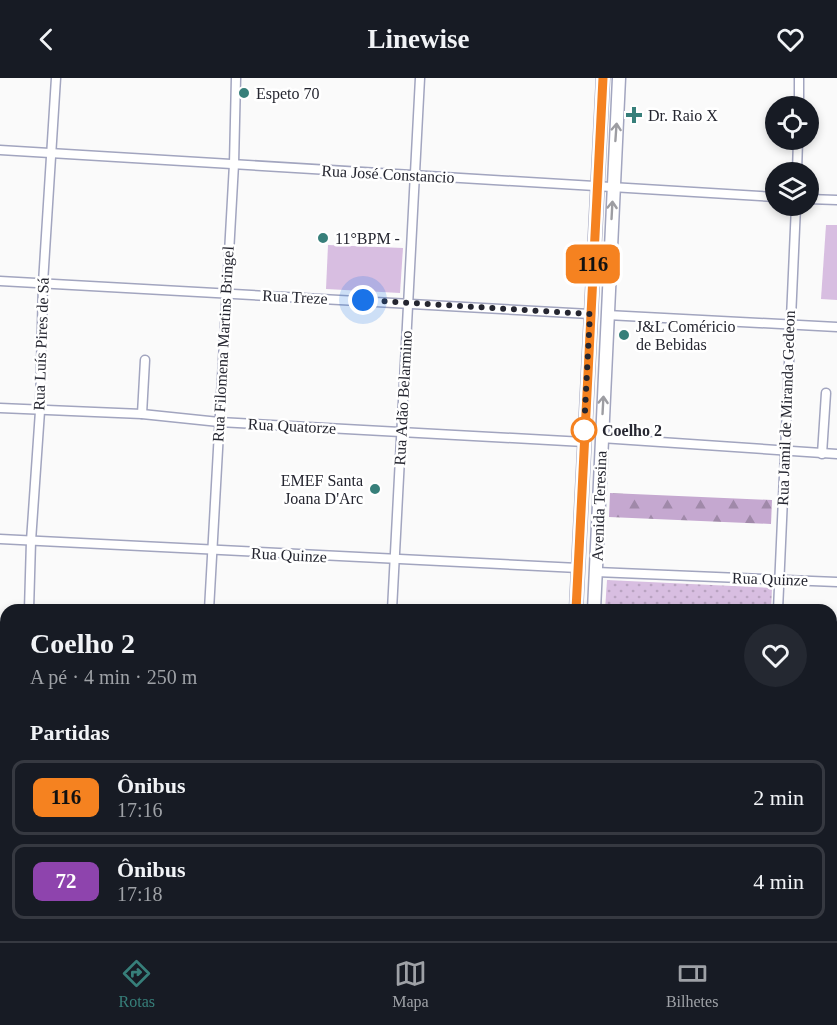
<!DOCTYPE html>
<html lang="pt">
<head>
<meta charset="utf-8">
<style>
  :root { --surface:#171b24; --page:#242831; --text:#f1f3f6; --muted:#9ea1a6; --line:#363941; --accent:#377f7a }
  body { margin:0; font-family:Georgia,serif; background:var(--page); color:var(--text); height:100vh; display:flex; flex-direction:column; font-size:22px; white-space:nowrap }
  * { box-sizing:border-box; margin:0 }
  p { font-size:20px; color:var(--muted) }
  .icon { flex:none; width:33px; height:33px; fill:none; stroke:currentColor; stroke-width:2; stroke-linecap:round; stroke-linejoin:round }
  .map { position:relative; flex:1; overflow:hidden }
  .side { position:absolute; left:0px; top:526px; width:837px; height:338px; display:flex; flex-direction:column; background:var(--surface); border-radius:18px 18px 0 0; box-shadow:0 3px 9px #0003 }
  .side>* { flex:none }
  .badge { padding:0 12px; border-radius:9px; font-size:21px; line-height:39px }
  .buttons { position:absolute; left:765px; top:18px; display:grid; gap:12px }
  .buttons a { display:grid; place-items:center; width:54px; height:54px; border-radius:50%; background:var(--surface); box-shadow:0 3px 9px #0003; font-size:30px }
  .you { position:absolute; width:30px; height:30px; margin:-15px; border:4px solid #fff; border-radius:50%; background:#1a73e8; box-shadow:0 0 0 9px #1a73e833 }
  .map>.badge { position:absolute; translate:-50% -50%; box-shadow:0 0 0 3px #fff }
  h2 { padding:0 30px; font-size:22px; line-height:54px }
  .round { display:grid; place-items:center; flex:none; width:63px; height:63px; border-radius:32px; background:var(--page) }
  .summary { display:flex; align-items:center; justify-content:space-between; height:102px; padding:0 30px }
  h1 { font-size:28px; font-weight:700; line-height:45px }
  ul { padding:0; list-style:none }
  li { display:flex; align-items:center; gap:18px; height:75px; margin:0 12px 9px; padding:0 18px; border:3px solid var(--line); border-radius:12px }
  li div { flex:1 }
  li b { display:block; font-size:22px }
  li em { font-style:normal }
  li .badge { min-width:66px; font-weight:700; text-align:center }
  header { display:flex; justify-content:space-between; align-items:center; height:78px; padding:0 30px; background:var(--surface); font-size:27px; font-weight:700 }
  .menu { display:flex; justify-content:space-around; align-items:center; height:84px; border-top:2px solid var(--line); background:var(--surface); font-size:16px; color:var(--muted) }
  .menu a { display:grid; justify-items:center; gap:3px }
  .menu .selected { color:var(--accent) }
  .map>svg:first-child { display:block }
  .grass { fill:url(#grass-dots) }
  .forest { fill:url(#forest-firs) }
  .pitch { fill:#d8bee1 }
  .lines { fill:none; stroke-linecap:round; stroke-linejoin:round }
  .street-casing { stroke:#a2a5bf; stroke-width:11 }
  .secondary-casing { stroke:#a2a5bf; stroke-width:15 }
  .street { stroke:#fff; stroke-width:8 }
  .secondary { stroke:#fff; stroke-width:12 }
  .oneway { stroke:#9d9da2 }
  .line-casing { stroke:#fff; stroke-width:14 }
  .line { stroke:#f58220; stroke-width:9 }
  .walk { stroke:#252630; stroke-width:6; stroke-dasharray:0 10.8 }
  .poi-dot { fill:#377f7a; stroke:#fff; stroke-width:2 }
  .stop-dot { fill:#fff; stroke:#f58220; stroke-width:3 }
  .labels { text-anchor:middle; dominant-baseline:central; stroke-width:5; stroke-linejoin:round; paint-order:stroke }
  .poi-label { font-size:16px; fill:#252630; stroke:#fff; text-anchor:start }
  .street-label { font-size:16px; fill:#252630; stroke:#fff }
  .stop-label { font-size:16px; font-weight:bold; fill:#252630; stroke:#fff; text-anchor:start }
</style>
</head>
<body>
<header><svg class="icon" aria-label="back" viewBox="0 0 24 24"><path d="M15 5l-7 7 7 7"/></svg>Linewise<svg class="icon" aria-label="heart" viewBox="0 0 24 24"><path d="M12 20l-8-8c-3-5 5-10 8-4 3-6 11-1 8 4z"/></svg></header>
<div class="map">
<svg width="837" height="863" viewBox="0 0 837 863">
  <defs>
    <pattern id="grass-dots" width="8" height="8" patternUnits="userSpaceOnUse" patternTransform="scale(1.5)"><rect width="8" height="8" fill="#d8bee1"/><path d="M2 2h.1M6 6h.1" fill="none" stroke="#b9a3c1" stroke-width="1.8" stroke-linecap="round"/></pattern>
    <pattern id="forest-firs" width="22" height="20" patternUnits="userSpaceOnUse" patternTransform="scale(1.5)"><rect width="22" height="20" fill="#c5a8d0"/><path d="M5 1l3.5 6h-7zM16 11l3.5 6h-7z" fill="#a089a9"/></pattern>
  </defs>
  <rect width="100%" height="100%" fill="#fafafa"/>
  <polygon class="grass" points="607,502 772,510 771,532 605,532"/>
  <polygon class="forest" points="610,415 772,422 771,446 609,439"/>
  <g class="pitch">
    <polygon points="826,147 837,147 837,222 821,221"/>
    <polygon points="328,167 403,170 400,215 326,211"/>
  </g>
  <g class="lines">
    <defs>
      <g id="street">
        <polyline points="799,28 799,0"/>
        <polyline points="0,72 776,119"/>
        <polyline points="797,94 798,62"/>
        <polyline points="808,121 837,122"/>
        <polyline points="0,203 590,236"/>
        <polyline points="607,237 837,249"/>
        <polyline points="0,330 142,336 219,344 584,364"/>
        <polyline points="142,336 145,282"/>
        <polyline points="601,360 837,376"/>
        <polyline points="822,376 826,315"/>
        <polyline points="0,461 578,490"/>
        <polyline points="596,494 837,504"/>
        <polyline points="29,532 31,463 40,333 43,205 56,0"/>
        <polyline points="209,532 234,86 236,0"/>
        <polyline points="392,532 420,0"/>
        <polyline points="778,532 796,128"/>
        <polyline points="0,592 6,592"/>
        <polyline points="831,632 837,632"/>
        <polyline points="12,863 13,858"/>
        <polyline points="104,863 105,858"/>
        <polyline points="193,863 193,858"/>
        <polyline points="374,863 374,858"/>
        <polyline points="762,863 763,858"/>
      </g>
      <g id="secondary">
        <polyline points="576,532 603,0"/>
        <polyline points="594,532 619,0"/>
        <polyline points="0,818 6,818"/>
        <polyline points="831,857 837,857"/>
        <polyline points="560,863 561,858"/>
        <polyline points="575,863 575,858"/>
      </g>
    </defs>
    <use href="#street" class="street-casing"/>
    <use href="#secondary" class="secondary-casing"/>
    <use href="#street" class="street"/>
    <use href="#secondary" class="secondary"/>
  </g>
  <defs><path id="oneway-shaft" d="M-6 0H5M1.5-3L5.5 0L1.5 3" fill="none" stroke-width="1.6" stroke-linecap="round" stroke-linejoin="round" transform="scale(1.5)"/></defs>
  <g class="oneway">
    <use href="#oneway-shaft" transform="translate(616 54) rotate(-86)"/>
    <use href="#oneway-shaft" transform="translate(612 132) rotate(-87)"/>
    <use href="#oneway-shaft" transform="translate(603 327) rotate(-87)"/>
  </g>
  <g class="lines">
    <defs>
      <polyline id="line" points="576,532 603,0"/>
    </defs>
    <use href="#line" class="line-casing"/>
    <use href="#line" class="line"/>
    <polyline class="walk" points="363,222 590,236 584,352"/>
  </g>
  <g class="poi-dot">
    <circle cx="244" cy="15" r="6"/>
    <path d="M631 28h6v6h6v6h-6v6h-6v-6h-6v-6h6z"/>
    <circle cx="323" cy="160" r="6"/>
    <circle cx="624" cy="257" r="6"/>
    <circle cx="375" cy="411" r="6"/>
  </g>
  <circle class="stop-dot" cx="584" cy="352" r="12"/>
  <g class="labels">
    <g class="poi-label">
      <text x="256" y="15">Espeto 70</text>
      <text x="648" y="37">Dr. Raio X</text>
      <text x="335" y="160">11°BPM -</text>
      <text x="636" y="248">J&amp;L Coméricio<tspan x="636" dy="18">de Bebidas</tspan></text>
      <text x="363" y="402" text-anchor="end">EMEF Santa<tspan x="363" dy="18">Joana D'Arc</tspan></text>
    </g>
    <g class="street-label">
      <text transform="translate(388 96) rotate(3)">Rua José Constancio</text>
      <text transform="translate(295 219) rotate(3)">Rua Treze</text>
      <text transform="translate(41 266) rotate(-88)">Rua Luís Pires de Sá</text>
      <text transform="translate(223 266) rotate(-87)">Rua Filomena Martins Bringel</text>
      <text transform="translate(403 320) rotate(-87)">Rua Adão Belarmino</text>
      <text transform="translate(786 330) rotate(-88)">Rua Jamil de Miranda Gedeon</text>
      <text transform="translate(292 348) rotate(3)">Rua Quatorze</text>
      <text transform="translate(599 428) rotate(-88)">Avenida Teresina</text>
      <text transform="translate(289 477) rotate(3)">Rua Quinze</text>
      <text transform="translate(770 501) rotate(2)">Rua Quinze</text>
    </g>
    <g class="stop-label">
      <text x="602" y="352">Coelho 2</text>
    </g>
  </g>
</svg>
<div class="buttons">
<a><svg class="icon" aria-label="locate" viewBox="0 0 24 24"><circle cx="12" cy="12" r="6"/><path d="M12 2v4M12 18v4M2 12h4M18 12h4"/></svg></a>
<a><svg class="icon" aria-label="layers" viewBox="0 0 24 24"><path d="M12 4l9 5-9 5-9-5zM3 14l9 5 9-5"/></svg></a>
</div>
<div class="you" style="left:363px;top:222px"></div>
<b class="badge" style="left:593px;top:186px;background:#f58220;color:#111">116</b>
<section class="side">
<div class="summary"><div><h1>Coelho 2</h1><p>A pé · 4 min · 250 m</p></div><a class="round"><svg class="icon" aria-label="heart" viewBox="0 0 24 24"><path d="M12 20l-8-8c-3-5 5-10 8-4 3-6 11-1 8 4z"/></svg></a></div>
<h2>Partidas</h2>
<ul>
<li><span class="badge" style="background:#f58220;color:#111">116</span><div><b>Ônibus</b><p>17:16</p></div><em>2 min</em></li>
<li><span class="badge" style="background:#8e44ad;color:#fff">72</span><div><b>Ônibus</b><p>17:18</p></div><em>4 min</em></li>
</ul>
</section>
</div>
<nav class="menu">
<a class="selected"><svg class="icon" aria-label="directions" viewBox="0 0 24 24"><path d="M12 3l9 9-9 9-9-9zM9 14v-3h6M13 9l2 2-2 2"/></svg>Rotas</a>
<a><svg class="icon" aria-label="map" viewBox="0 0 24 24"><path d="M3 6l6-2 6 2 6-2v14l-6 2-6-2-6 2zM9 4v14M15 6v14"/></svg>Mapa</a>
<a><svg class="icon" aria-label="tickets" viewBox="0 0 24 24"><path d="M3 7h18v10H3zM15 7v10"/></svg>Bilhetes</a>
</nav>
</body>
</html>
